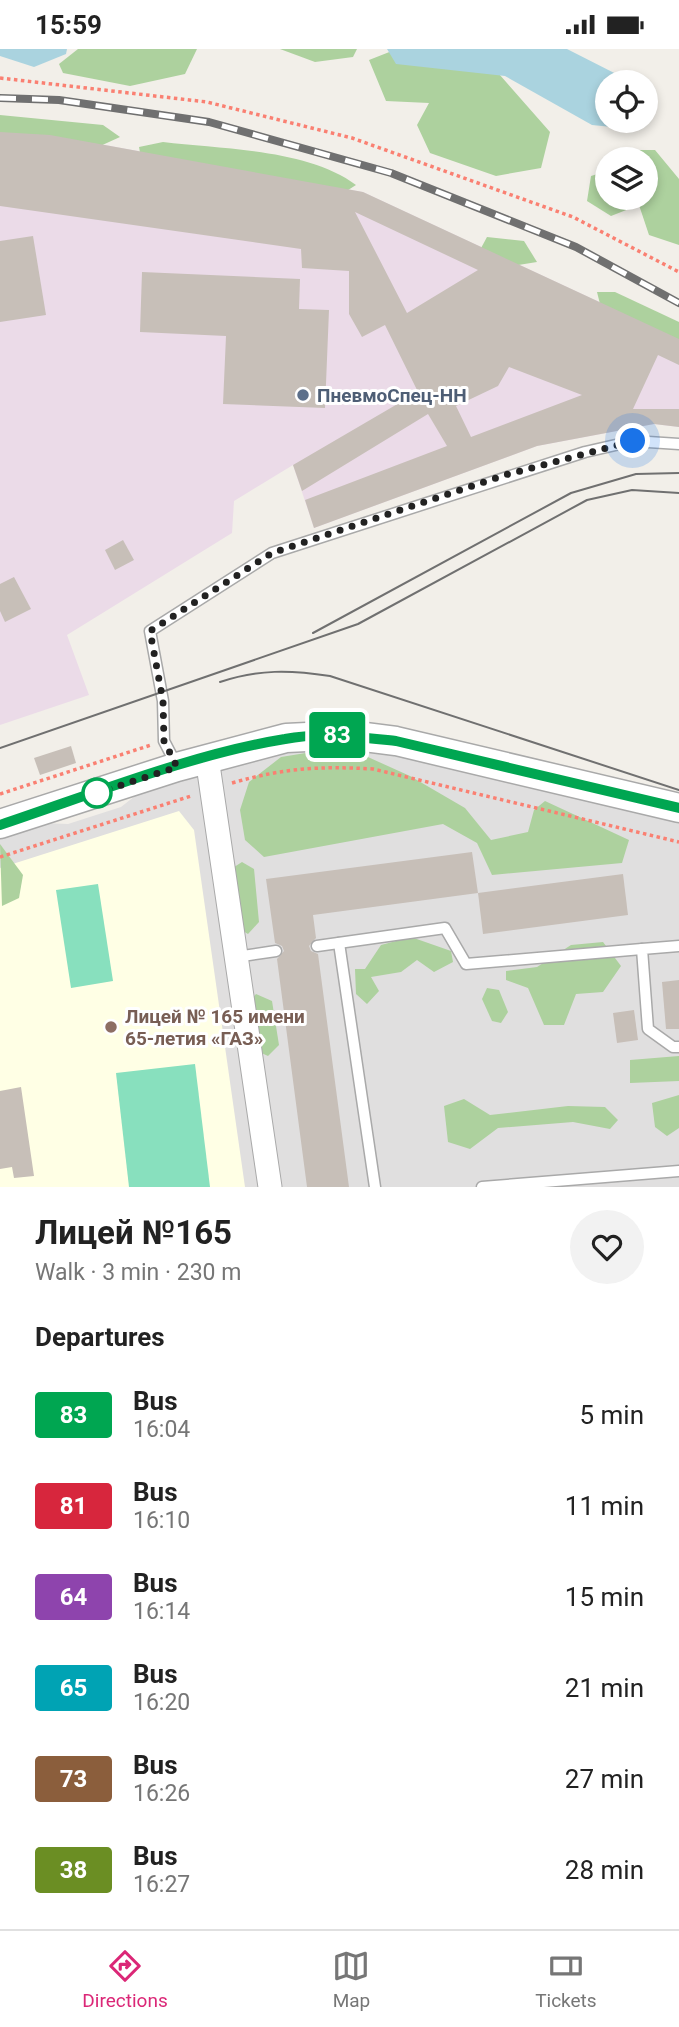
<!DOCTYPE html>
<html lang="en">
<head>
<meta charset="utf-8">
<style>
  :root { --surface:#fff; --page:#f2f2f2; --text:#222; --muted:#767676; --line:#e0e0e0; --accent:#db2777 }
  body { margin:0; font-family:Roboto,sans-serif; background:var(--page); color:var(--text); height:100vh; display:flex; flex-direction:column; font-size:26px; white-space:nowrap }
  * { box-sizing:border-box; margin:0 }
  p { font-size:23px; color:var(--muted) }
  .icon { flex:none; width:38px; height:38px; fill:none; stroke:currentColor; stroke-width:2; stroke-linecap:round; stroke-linejoin:round }
  .map { position:relative; height:1138px; overflow:hidden }
  .sheet { display:flex; flex-direction:column; background:var(--surface); flex:1 }
  .sheet>* { flex:none }
  .badge { padding:0 14px; border-radius:5px; font-size:24px; line-height:46px }
  .controls { position:absolute; left:595px; top:21px; display:grid; gap:14px }
  .controls a { display:grid; place-items:center; width:63px; height:63px; border-radius:50%; background:var(--surface); box-shadow:0 4px 10px #0003; font-size:35px }
  .you { position:absolute; width:35px; height:35px; margin:-18px; border:5px solid #fff; border-radius:50%; background:#1a73e8; box-shadow:0 0 0 10px #1a73e833 }
  .map>.badge { position:absolute; translate:-50% -50%; box-shadow:0 0 0 4px #fff }
  h2 { padding:0 35px; font-size:26px; line-height:63px }
  .round { display:grid; place-items:center; flex:none; width:74px; height:74px; border-radius:37px; background:var(--page) }
  .head { display:flex; align-items:center; justify-content:space-between; height:119px; padding:0 35px }
  h1 { font-size:33px; font-weight:700; line-height:52px }
  ul { padding:0; list-style:none }
  li { display:flex; align-items:center; gap:21px; height:91px; padding:0 35px }
  li div { flex:1 }
  li b { display:block; font-size:26px }
  li em { font-style:normal }
  li .badge { min-width:77px; font-weight:700; text-align:center }
  .status { display:flex; justify-content:space-between; align-items:center; height:49px; padding:0 35px; background:var(--surface); direction:ltr }
  .status svg { height:19px; fill:currentColor }
  .menu { display:flex; justify-content:space-around; align-items:center; height:98px; border-top:2px solid var(--line); background:var(--surface); font-size:19px; color:var(--muted) }
  .menu a { display:grid; justify-items:center; gap:4px }
  .menu .on { color:var(--accent) }
  .map>svg:first-child { display:block }
  .residential { fill:#e0dfdf }
  .industrial { fill:#ebdbe8 }
  .education { fill:#ffffe5 }
  .forest { fill:#add19e }
  .pitch { fill:#88e0be }
  .water { fill:#aad3df }
  .building { fill:#c7bfb8; fill-rule:evenodd }
  .lines { fill:none; stroke-linecap:round; stroke-linejoin:round }
  .service-casing { stroke:#a9a9a9; stroke-width:13 }
  .minor-casing { stroke:#a9a9a9; stroke-width:25 }
  .tertiary-casing { stroke:#a9a9a9; stroke-width:31 }
  .path { stroke:#fa8072; stroke-width:3.5; stroke-dasharray:3.5 3.5; stroke-linecap:butt }
  .service { stroke:#fff; stroke-width:10 }
  .minor { stroke:#fff; stroke-width:23 }
  .tertiary { stroke:#fff; stroke-width:28 }
  .tram { stroke:#707070; stroke-width:2 }
  .rail-casing { stroke:#707070; stroke-width:8 }
  .rail { stroke:#fff; stroke-width:5; stroke-dasharray:16; stroke-linecap:butt }
  .line-casing { stroke:#fff; stroke-width:16 }
  .line { stroke:#00a651; stroke-width:10 }
  .walk { stroke:#222; stroke-width:7; stroke-dasharray:0 12.6 }
  .service-dot { fill:#5c6f8a; stroke:#fff; stroke-width:2.5 }
  .stop-dot { fill:#fff; stroke:#00a651; stroke-width:3.5 }
  .education-dot { fill:#8d6e63; stroke:#fff; stroke-width:2.5 }
  .labels { text-anchor:middle; dominant-baseline:central; stroke-width:6; stroke-linejoin:round; paint-order:stroke }
  .service-label { font-size:19px; font-weight:bold; fill:#4e5e75; stroke:#fff; text-anchor:start }
  .education-label { font-size:19px; font-weight:bold; fill:#785e54; stroke:#fff; text-anchor:start }
</style>
</head>
<body>
<div class="status"><b>15:59</b><svg viewBox="0 0 49 12"><path d="M0 12V9h3v3zM5 12V6h3v6zM10 12V3h3v9zM15 12V0h3v12zM26 1h20v11H26zM47 4h2v5h-2z"/></svg></div>
<div class="map">
<svg width="679" height="1138" viewBox="0 0 679 1138">
  <rect width="100%" height="100%" fill="#f2efe9"/>
  <polygon class="residential" points="347,698 392,703 679,770 679,1138 0,1138 0,787 42,774 68,775 121,758 139,744 273,704"/>
  <polygon class="industrial" points="0,83 50,86 363,143 679,290 679,378 654,375 537,397 314,479 293,416 234,452 232,484 67,586 89,646 0,676"/>
  <polygon class="education" points="179,762 194,781 245,1138 0,1138 0,819"/>
  <g class="forest">
    <polygon points="78,0 197,0 185,25 130,37 63,24 59,15"/>
    <polygon points="280,0 357,0 353,8 315,13"/>
    <polygon points="397,0 485,9 550,83 541,119 496,127 430,104 417,76 429,54 386,52 369,11"/>
    <polygon points="0,66 103,76 120,88 98,98 0,90"/>
    <path d="M163,93c58,7 145,7 193,43l-11,7 -204,-34 -2,-11z"/>
    <polygon points="625,101 655,101 679,130 679,196 649,186 639,156 611,167 587,152 591,127 607,122 607,149 646,149 646,110 621,110"/>
    <polygon points="487,188 524,192 537,213 512,217 480,201"/>
    <polygon points="597,243 615,243 679,273 679,295 601,259"/>
    <polygon points="318,702 359,704 410,727 465,759 491,791 528,783 534,761 545,752 629,791 622,814 492,826 477,794 443,775 264,808 245,791 240,761 249,733 281,708"/>
    <polygon points="0,795 23,826 19,849 2,857"/>
    <polygon points="242,813 254,820 259,873 248,885 238,879 231,820"/>
    <polygon points="411,888 451,902 453,913 434,923 417,911 401,923 371,928 379,942 367,955 356,945 355,920 365,920 381,896"/>
    <polygon points="603,893 621,917 603,943 576,945 564,976 544,976 528,939 506,931 506,922 537,918 571,896"/>
    <polygon points="487,939 499,941 508,963 501,974 492,972 482,950"/>
    <polygon points="256,945 272,952 279,996 268,1007 255,1001 247,956"/>
    <polygon points="679,1007 679,1032 630,1034 630,1011"/>
    <polygon points="679,1046 679,1079 667,1087 655,1078 652,1054"/>
    <polygon points="464,1050 490,1066 568,1057 605,1058 618,1071 610,1080 573,1073 498,1079 470,1100 448,1093 444,1057"/>
  </g>
  <g class="pitch">
    <polygon points="98,835 113,932 71,939 56,841"/>
    <polygon points="195,1015 210,1138 129,1138 116,1024"/>
  </g>
  <g class="water">
    <polygon points="0,0 67,0 66,5 34,18 0,7"/>
    <polygon points="387,0 567,0 632,33 607,33 607,72 642,72 632,80 592,76 505,27 396,15"/>
  </g>
  <g class="building">
    <path d="M0,83l50,3 313,57 316,147v26l-21,-10 -25,54h46v18l-25,-3 -117,22 -223,82 -9,-28 142,-54 -19,-32 -126,77 -9,-26 125,-73 -33,-67 -23,12 -13,-23v-43l-47,-3 -1,-19 -301,-43zM355,163l123,58 -71,43zM509,318l73,28 -111,42 -15,-31 42,-20z"/>
    <polygon points="33,187 46,266 0,273 0,192"/>
    <polygon points="142,223 300,230 299,260 329,261 325,359 223,355 226,287 140,283"/>
    <polygon points="123,491 134,511 115,521 105,501"/>
    <polygon points="14,528 31,560 5,573 0,562 0,535"/>
    <polygon points="71,697 76,714 40,726 34,709"/>
    <polygon points="472,803 478,844 313,866 316,889 309,897 311,902 318,905 349,1138 307,1138 277,910 284,902 282,897 275,894 266,830"/>
    <polygon points="623,825 628,866 483,885 478,844"/>
    <polygon points="679,931 679,980 666,980 662,933"/>
    <polygon points="634,961 638,991 617,994 613,964"/>
    <polygon points="21,1038 34,1127 14,1129 12,1118 0,1120 0,1042"/>
  </g>
  <g class="lines">
    <defs>
      <g id="service">
        <polyline points="177,717 164,692 163,652 150,582 272,504 585,403 633,392 679,395"/>
        <polyline points="339,894 375,1138"/>
        <polyline points="317,897 445,879 466,915 642,900"/>
        <polyline points="679,897 642,900 648,980 673,998 679,998"/>
        <polyline points="236,908 276,902"/>
        <polyline points="482,1138 679,1122"/>
      </g>
      <polyline id="minor" points="207,709 270,1138"/>
      <polyline id="tertiary" points="0,775 177,718 286,689 349,686 396,692 679,759"/>
    </defs>
    <use href="#service" class="service-casing"/>
    <use href="#minor" class="minor-casing"/>
    <use href="#tertiary" class="tertiary-casing"/>
    <g class="path">
      <polyline points="0,29 207,53 352,89 573,168 679,223"/>
      <path d="M232,734c52,-15 87,-17 141,-14l306,73"/>
      <polyline points="0,745 151,696"/>
      <polyline points="0,808 191,747"/>
    </g>
    <use href="#service" class="service"/>
    <use href="#minor" class="minor"/>
    <use href="#tertiary" class="tertiary"/>
    <g class="tram">
      <polyline points="313,584 571,444 636,425 679,424"/>
      <path d="M220,633c38,-13 71,-12 110,-6l349,114"/>
      <polyline points="0,699 358,575 587,451 632,441 679,444"/>
    </g>
    <defs>
      <polyline id="rail" points="0,49 59,51 209,73 391,124 576,198 679,254"/>
    </defs>
    <use href="#rail" class="rail-casing"/>
    <use href="#rail" class="rail"/>
  </g>
  <g class="lines">
    <defs>
      <path id="line" d="M0,776c90,-30 192,-71 285,-86 37,-7 74,-2 111,2l283,67"/>
    </defs>
    <use href="#line" class="line-casing"/>
    <use href="#line" class="line"/>
    <polyline class="walk" points="97,744 177,718 164,692 163,652 150,582 272,504 505,426 633,392"/>
  </g>
  <circle class="service-dot" cx="303" cy="346" r="7"/>
  <circle class="stop-dot" cx="97" cy="744" r="14"/>
  <circle class="education-dot" cx="111" cy="978" r="7"/>
  <g class="labels">
    <g class="service-label">
      <text x="317" y="346">ПневмоСпец-НН</text>
    </g>
    <g class="education-label">
      <text x="125" y="967">Лицей № 165 имени<tspan x="125" dy="22">65-летия «ГАЗ»</tspan></text>
    </g>
  </g>
</svg>
<div class="controls">
<a><svg class="icon" aria-label="locate" viewBox="0 0 24 24"><circle cx="12" cy="12" r="6"/><path d="M12 2v4M12 18v4M2 12h4M18 12h4"/></svg></a>
<a><svg class="icon" aria-label="layers" viewBox="0 0 24 24"><path d="M12 4l9 5-9 5-9-5zM3 14l9 5 9-5"/></svg></a>
</div>
<div class="you" style="left:633px;top:392px"></div>
<b class="badge" style="left:337px;top:686px;background:#00a651;color:#fff">83</b>
</div>
<section class="sheet">
<div class="head"><div><h1>Лицей №165</h1><p>Walk · 3 min · 230 m</p></div><a class="round"><svg class="icon" aria-label="heart" viewBox="0 0 24 24"><path d="M12 20l-8-8c-3-5 5-10 8-4 3-6 11-1 8 4z"/></svg></a></div>
<h2>Departures</h2>
<ul>
<li><span class="badge" style="background:#00a651;color:#fff">83</span><div><b>Bus</b><p>16:04</p></div><em>5 min</em></li>
<li><span class="badge" style="background:#d7263d;color:#fff">81</span><div><b>Bus</b><p>16:10</p></div><em>11 min</em></li>
<li><span class="badge" style="background:#8e44ad;color:#fff">64</span><div><b>Bus</b><p>16:14</p></div><em>15 min</em></li>
<li><span class="badge" style="background:#00a3b4;color:#fff">65</span><div><b>Bus</b><p>16:20</p></div><em>21 min</em></li>
<li><span class="badge" style="background:#8b5e3c;color:#fff">73</span><div><b>Bus</b><p>16:26</p></div><em>27 min</em></li>
<li><span class="badge" style="background:#6b8e23;color:#fff">38</span><div><b>Bus</b><p>16:27</p></div><em>28 min</em></li>
</ul>
</section>
<nav class="menu">
<a class="on"><svg class="icon" aria-label="directions" viewBox="0 0 24 24"><path d="M12 3l9 9-9 9-9-9zM9 14v-3h6M13 9l2 2-2 2"/></svg>Directions</a>
<a><svg class="icon" aria-label="map" viewBox="0 0 24 24"><path d="M3 6l6-2 6 2 6-2v14l-6 2-6-2-6 2zM9 4v14M15 6v14"/></svg>Map</a>
<a><svg class="icon" aria-label="tickets" viewBox="0 0 24 24"><path d="M3 7h18v10H3zM15 7v10"/></svg>Tickets</a>
</nav>
</body>
</html>
